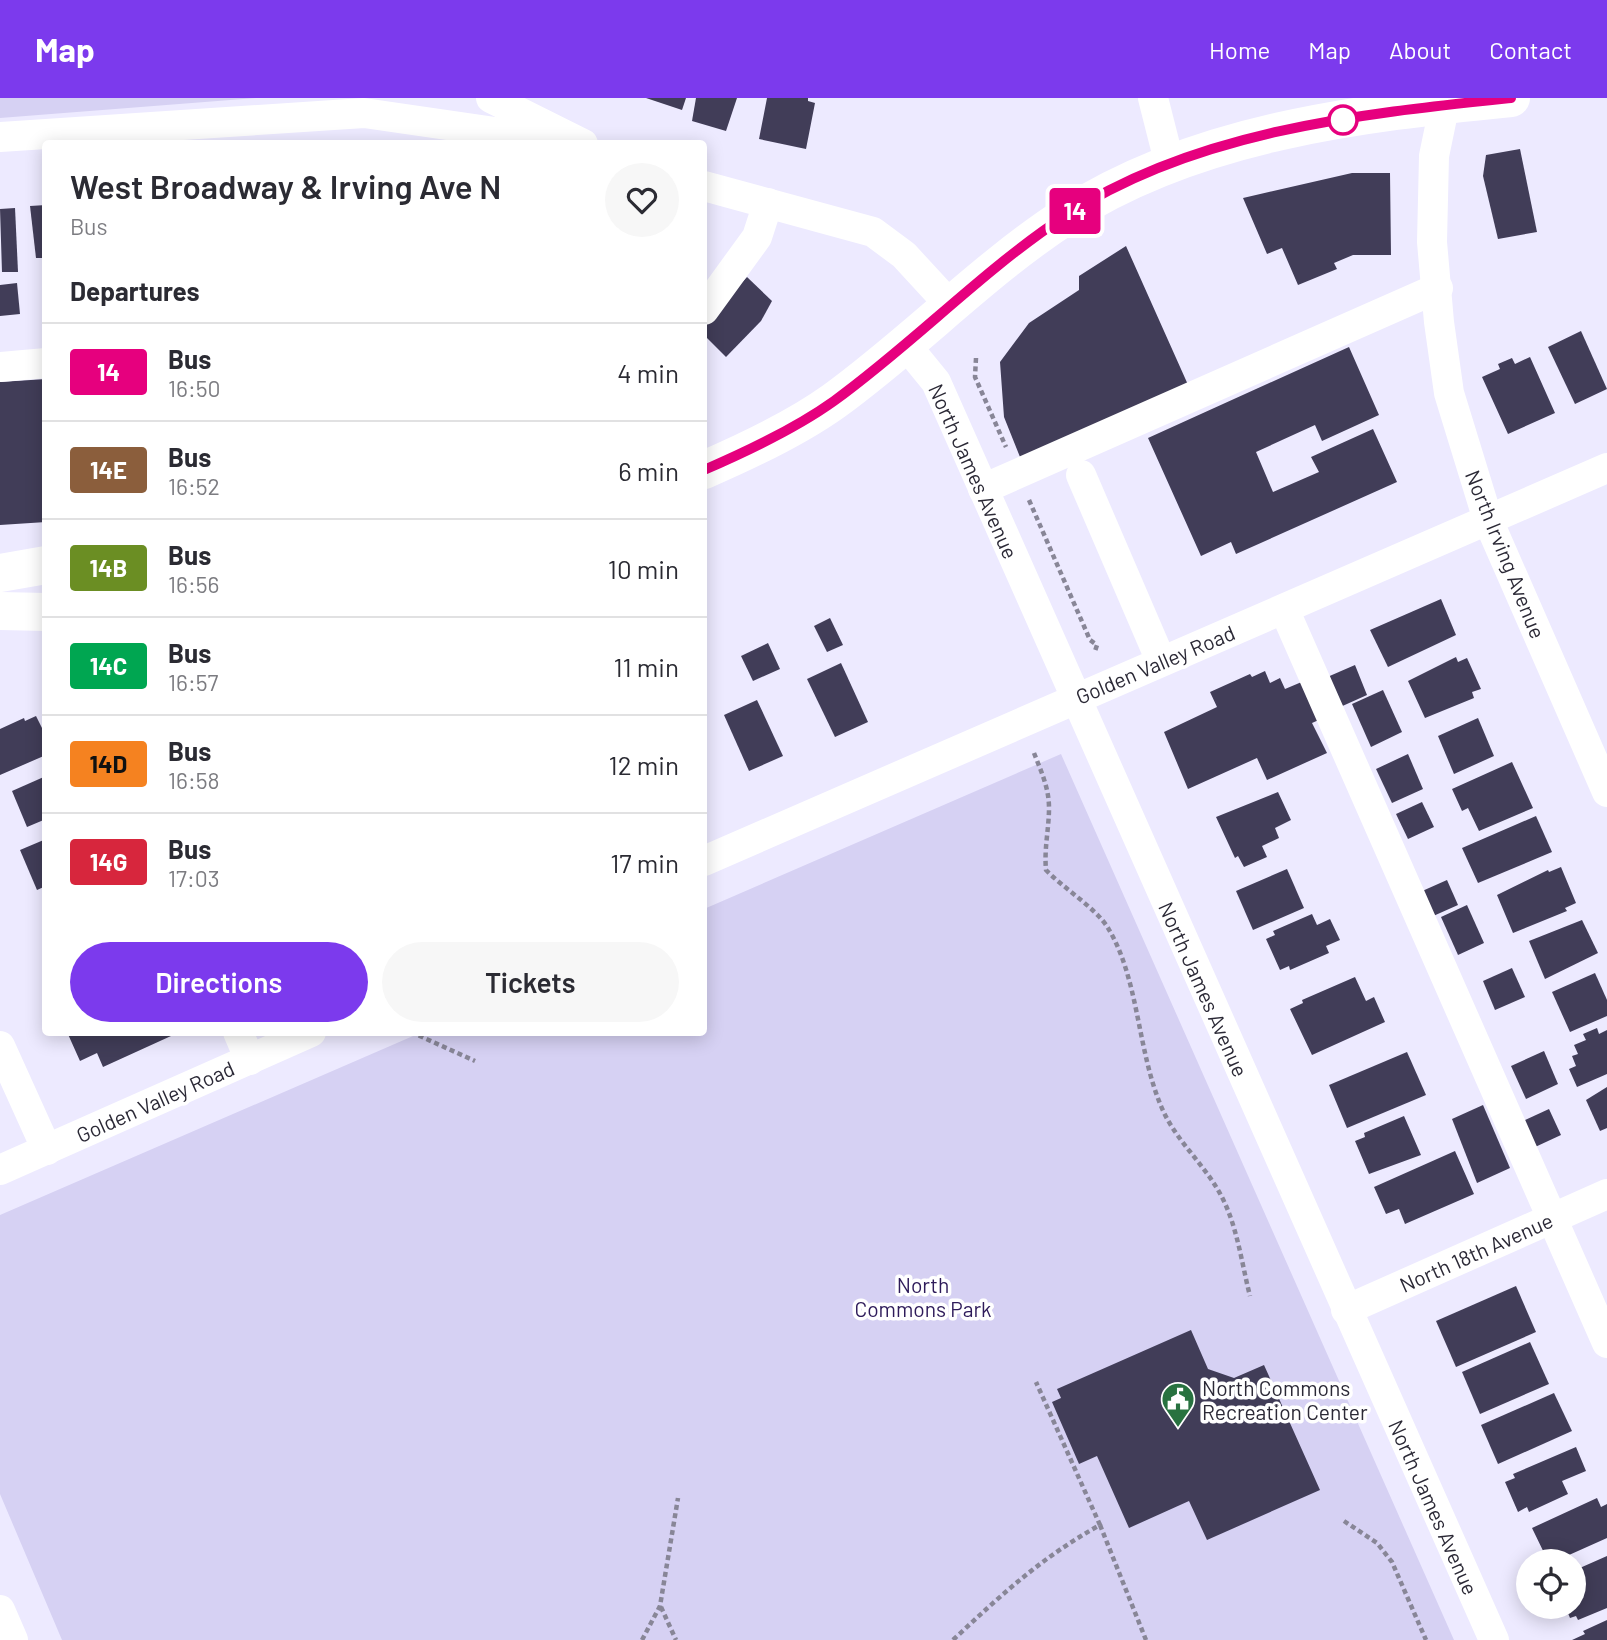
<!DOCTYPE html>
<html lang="en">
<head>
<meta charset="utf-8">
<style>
  :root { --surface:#fff; --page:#f7f7f7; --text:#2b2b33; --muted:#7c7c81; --line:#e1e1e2; --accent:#7c3aed }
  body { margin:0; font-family:Barlow,sans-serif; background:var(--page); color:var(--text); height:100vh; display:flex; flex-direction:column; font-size:26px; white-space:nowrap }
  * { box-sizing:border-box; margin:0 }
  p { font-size:23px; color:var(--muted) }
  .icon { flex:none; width:38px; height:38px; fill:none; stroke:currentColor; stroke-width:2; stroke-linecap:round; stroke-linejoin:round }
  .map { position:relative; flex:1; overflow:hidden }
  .panel { position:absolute; left:42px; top:42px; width:665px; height:896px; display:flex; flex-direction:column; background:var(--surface); border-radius:7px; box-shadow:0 4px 18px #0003 }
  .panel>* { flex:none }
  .badge { padding:0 14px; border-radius:5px; font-size:24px; line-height:46px }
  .buttons { position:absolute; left:1516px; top:1451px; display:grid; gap:14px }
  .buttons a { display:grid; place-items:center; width:70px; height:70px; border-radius:50%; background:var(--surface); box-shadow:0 4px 18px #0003; font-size:35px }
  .map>.badge { position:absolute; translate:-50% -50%; box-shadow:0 0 0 4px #fff }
  h2 { padding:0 28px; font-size:26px; line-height:63px }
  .round { display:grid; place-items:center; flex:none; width:74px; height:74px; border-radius:37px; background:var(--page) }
  .head { display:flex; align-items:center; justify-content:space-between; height:119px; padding:0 28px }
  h1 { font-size:33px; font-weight:600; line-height:52px }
  .cta { display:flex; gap:14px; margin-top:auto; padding:14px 28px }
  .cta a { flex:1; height:80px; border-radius:42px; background:var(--accent); color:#fff; font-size:28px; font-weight:600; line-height:80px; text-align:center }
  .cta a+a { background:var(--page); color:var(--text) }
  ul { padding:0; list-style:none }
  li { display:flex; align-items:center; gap:21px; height:98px; padding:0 28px; border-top:2px solid var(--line) }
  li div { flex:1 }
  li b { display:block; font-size:26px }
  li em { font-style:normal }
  li .badge { min-width:77px; font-weight:700; text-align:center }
  header { display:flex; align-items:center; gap:42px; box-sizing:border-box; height:98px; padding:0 35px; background:var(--accent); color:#fff }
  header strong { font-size:33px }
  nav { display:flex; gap:38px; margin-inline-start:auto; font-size:24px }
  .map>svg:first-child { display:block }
  .green { fill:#d6d1f3 }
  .building { fill:#413d58 }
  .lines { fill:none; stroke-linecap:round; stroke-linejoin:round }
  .path { stroke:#888697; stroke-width:4.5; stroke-dasharray:5 3.5; stroke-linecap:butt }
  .minor { stroke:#fff; stroke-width:30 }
  .major { stroke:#fff; stroke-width:38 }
  .line-casing { stroke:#fff; stroke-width:16 }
  .line { stroke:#e6007e; stroke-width:10 }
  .stop-dot { fill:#fff; stroke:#e6007e; stroke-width:3.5 }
  .labels { text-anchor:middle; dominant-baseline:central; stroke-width:7; stroke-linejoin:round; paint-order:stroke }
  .street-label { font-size:21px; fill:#2b2936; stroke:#fff }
  .park-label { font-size:21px; fill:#2e1b5a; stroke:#fff }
  .poi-label { font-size:21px; fill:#2b2936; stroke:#fff; text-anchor:start }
</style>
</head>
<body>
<header>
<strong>Map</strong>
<nav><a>Home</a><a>Map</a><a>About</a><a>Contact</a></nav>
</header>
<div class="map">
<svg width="1607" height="1542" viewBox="0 0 1607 1542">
  <rect width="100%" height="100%" fill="#edeaff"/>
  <g class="green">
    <polygon points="0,0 256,0 0,20"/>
    <polygon points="1061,656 1454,1542 62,1542 0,1396 0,1117 420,935 704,934 704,811"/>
  </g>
  <g class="building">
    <polygon points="646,0 686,0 682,12"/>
    <polygon points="696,0 737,0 726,33 692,23"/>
    <polygon points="767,0 808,0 808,3 815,5 806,51 759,41"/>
    <polygon points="1520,51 1537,134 1498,141 1483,78 1486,57"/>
    <polygon points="1352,75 1390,75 1391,157 1353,157 1334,165 1337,171 1298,187 1282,150 1267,156 1243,100"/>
    <polygon points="46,107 46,160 36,160 30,108"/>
    <polygon points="15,110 18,174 2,174 0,111"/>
    <polygon points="1126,148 1189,289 1022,364 1004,319 1000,264 1029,225 1079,192 1079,178"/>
    <polygon points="747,179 772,203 761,223 726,259 704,237 704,224"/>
    <polygon points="17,185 20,216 0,218 0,187"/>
    <polygon points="1581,233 1607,291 1575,306 1548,249"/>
    <polygon points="1349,249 1379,317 1322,343 1315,327 1256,354 1273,394 1319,374 1311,359 1373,331 1397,384 1236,456 1231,444 1201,458 1148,340"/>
    <polygon points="1530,259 1555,315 1508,336 1482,279 1500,271 1498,266 1512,260 1515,266"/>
    <polygon points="46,281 46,307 42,308 46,424 0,427 0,284"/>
    <polygon points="1441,501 1456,537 1388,569 1370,532"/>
    <polygon points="830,520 843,547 827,554 814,528"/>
    <polygon points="768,545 780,571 753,583 741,558"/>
    <polygon points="1456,559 1458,564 1467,560 1481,591 1472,594 1474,600 1425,620 1408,583"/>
    <polygon points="841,565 868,624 835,639 807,581"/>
    <polygon points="1355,567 1367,597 1338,610 1325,580"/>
    <polygon points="1265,573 1270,585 1280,580 1285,591 1304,583 1321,621 1312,625 1327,655 1267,682 1257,660 1188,691 1164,634 1217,609 1210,594 1250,576 1252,579"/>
    <polygon points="1383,592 1402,634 1371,649 1352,606"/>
    <polygon points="757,602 783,658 749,673 724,617"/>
    <polygon points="36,618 46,638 46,657 0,677 0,631 24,620 25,623"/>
    <polygon points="1478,620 1494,658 1454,676 1438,638"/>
    <polygon points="1408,656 1423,691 1392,705 1376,671"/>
    <polygon points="1512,664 1533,710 1479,733 1468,710 1462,713 1452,691"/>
    <polygon points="46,678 46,721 27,729 12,693"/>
    <polygon points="1278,694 1291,722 1275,730 1279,740 1262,748 1267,759 1244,769 1238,758 1235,760 1216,719"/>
    <polygon points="1422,704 1434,729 1408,741 1396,716"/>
    <polygon points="1536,718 1552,754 1478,785 1462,750"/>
    <polygon points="46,741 46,788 37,792 20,752"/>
    <polygon points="1561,769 1576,805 1565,810 1567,813 1513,835 1497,797 1548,772 1549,774"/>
    <polygon points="1287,771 1304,810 1253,832 1236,793"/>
    <polygon points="1447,782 1458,807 1431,819 1420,794"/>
    <polygon points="1467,807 1484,845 1458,857 1441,819"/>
    <polygon points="1312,816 1317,827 1330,821 1340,842 1326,848 1329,855 1290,872 1289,868 1280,872 1266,841 1275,837 1273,833"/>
    <polygon points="1582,822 1598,855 1545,881 1529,843"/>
    <polygon points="1512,870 1525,899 1495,912 1483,883"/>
    <polygon points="1595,875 1607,902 1607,918 1570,934 1552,894"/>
    <polygon points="1355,879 1366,903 1374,899 1385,924 1312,957 1290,911 1303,905 1302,902"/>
    <polygon points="1597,930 1599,936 1607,932 1607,976 1577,989 1569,971 1576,968 1572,958 1578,956 1574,947 1586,942 1583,936"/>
    <polygon points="67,934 169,934 171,938 103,969 97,955 80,963"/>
    <polygon points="1544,953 1558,986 1526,1001 1511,968"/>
    <polygon points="1407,954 1426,997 1347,1030 1329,987"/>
    <polygon points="1607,989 1607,1030 1600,1033 1586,1002"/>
    <polygon points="1483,1007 1510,1070 1477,1085 1452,1021"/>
    <polygon points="1549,1011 1561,1037 1533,1050 1521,1024"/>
    <polygon points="1404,1018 1421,1057 1369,1076 1355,1043 1365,1039 1364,1035"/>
    <polygon points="1455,1053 1474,1096 1405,1126 1399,1111 1386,1116 1374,1089"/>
    <polygon points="1516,1188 1536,1234 1456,1269 1436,1223"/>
    <polygon points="1191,1232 1208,1271 1234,1280 1264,1267 1320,1392 1207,1442 1189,1403 1129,1430 1097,1358 1079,1366 1052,1304 1061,1300 1057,1291"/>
    <polygon points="1530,1244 1549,1286 1480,1316 1462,1274"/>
    <polygon points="1554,1295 1572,1333 1498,1366 1481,1327"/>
    <polygon points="1576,1349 1586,1373 1562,1383 1568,1396 1529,1414 1527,1409 1518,1414 1505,1384 1515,1380 1513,1376"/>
    <polygon points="1597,1400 1601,1409 1607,1406 1607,1440 1569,1457 1571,1461 1567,1463 1548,1463 1532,1430"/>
    <polygon points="1607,1458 1607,1510 1578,1522 1576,1518 1570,1520 1565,1508 1573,1508 1573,1473"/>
    <polygon points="1607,1522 1607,1542 1572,1542 1585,1536 1583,1533"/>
  </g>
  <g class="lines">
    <g class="path">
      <polyline points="976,260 975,279 1006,349"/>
      <polyline points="1029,402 1090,542 1097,547 1095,553"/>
      <path d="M1034,655c7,18 15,35 15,55 0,21 -5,40 -3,62 17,18 50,38 62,58 31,51 29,121 53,178 13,32 40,55 57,84 19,32 23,71 32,106"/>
      <polyline points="411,934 475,963"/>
      <polyline points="1344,1423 1377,1445 1392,1464 1426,1542"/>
      <polyline points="1100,1427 1146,1542"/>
      <polyline points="661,1509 676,1542"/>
      <polyline points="642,1542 660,1508 678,1400"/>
      <path d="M953,1542c48,-45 89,-83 147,-115l-64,-143"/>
    </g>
    <g class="minor">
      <polyline points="491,0 583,46"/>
      <polyline points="1153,0 1170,67"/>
      <polyline points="1446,0 1434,58 1432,144 1439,224 1449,295 1488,422 1607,694"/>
      <polyline points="0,39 364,15 495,34 540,46"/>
      <polyline points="704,88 873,134 904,157 951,208"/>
      <polyline points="704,212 757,139 768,105"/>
      <polyline points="905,246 936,284 1494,1542"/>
      <polyline points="0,269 46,265"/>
      <polyline points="1081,377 1161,563"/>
      <polyline points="983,391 1438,190"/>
      <polyline points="1284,511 1607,1245"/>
      <polyline points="704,763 1607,370"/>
      <polyline points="238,934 250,962"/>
      <polyline points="0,948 47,1052"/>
      <polyline points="0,1072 311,934"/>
      <polyline points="1346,1212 1607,1096"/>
      <polyline points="0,1512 13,1542"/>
    </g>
    <g class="major">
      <path d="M704,372c44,-19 91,-41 130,-69 80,-58 149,-131 232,-185 130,-84 294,-103 445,-118"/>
      <polyline points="0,475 46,467"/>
      <polyline points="0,513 46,514"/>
    </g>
  </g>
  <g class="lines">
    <defs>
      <path id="line" d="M704,372c44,-19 91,-41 130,-69 80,-58 149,-131 231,-185 130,-85 295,-102 446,-118"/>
    </defs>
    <use href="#line" class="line-casing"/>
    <use href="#line" class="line"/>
  </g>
  <defs>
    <symbol id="civic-pin" viewBox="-11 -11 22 30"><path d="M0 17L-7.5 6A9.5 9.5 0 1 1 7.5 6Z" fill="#287240" stroke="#fff"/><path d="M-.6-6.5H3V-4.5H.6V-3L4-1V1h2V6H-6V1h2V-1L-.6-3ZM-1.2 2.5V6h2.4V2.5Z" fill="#fff"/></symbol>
  </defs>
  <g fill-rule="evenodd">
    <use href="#civic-pin" x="1159" y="1282" width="38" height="52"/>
  </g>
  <circle class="stop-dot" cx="1343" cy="22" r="14"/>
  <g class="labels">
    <g class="street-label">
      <text transform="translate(974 373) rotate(66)">North James Avenue</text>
      <text transform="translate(1506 456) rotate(68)">North Irving Avenue</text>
      <text transform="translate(1155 566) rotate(-23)">Golden Valley Road</text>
      <text transform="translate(1204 891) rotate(66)">North James Avenue</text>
      <text transform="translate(155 1003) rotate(-24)">Golden Valley Road</text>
      <text transform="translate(1476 1154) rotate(-24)">North 18th Avenue</text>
      <text transform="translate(1434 1409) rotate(66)">North James Avenue</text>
    </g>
    <g class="park-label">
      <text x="923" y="1186">North<tspan x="923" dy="24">Commons Park</tspan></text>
    </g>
    <g class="poi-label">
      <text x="1202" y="1289">North Commons<tspan x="1202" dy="24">Recreation Center</tspan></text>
    </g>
  </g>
</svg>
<div class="buttons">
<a><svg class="icon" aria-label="locate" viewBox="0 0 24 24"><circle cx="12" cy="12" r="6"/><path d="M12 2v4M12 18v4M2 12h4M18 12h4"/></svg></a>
</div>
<b class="badge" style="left:1075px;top:113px;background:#e6007e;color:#fff">14</b>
<section class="panel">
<div class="head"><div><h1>West Broadway &amp; Irving Ave N</h1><p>Bus</p></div><a class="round"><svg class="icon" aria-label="heart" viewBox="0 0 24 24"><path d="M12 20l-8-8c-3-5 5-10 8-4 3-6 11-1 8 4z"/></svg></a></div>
<h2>Departures</h2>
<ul>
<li><span class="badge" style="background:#e6007e;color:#fff">14</span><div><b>Bus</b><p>16:50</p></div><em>4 min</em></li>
<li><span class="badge" style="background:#8b5e3c;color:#fff">14E</span><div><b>Bus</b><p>16:52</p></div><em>6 min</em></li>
<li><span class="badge" style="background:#6b8e23;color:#fff">14B</span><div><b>Bus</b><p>16:56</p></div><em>10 min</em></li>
<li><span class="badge" style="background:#00a651;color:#fff">14C</span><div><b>Bus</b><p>16:57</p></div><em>11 min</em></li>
<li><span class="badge" style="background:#f58220;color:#111">14D</span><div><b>Bus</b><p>16:58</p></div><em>12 min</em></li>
<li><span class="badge" style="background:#d7263d;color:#fff">14G</span><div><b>Bus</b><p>17:03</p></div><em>17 min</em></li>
</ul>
<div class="cta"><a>Directions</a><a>Tickets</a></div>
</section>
</div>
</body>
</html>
